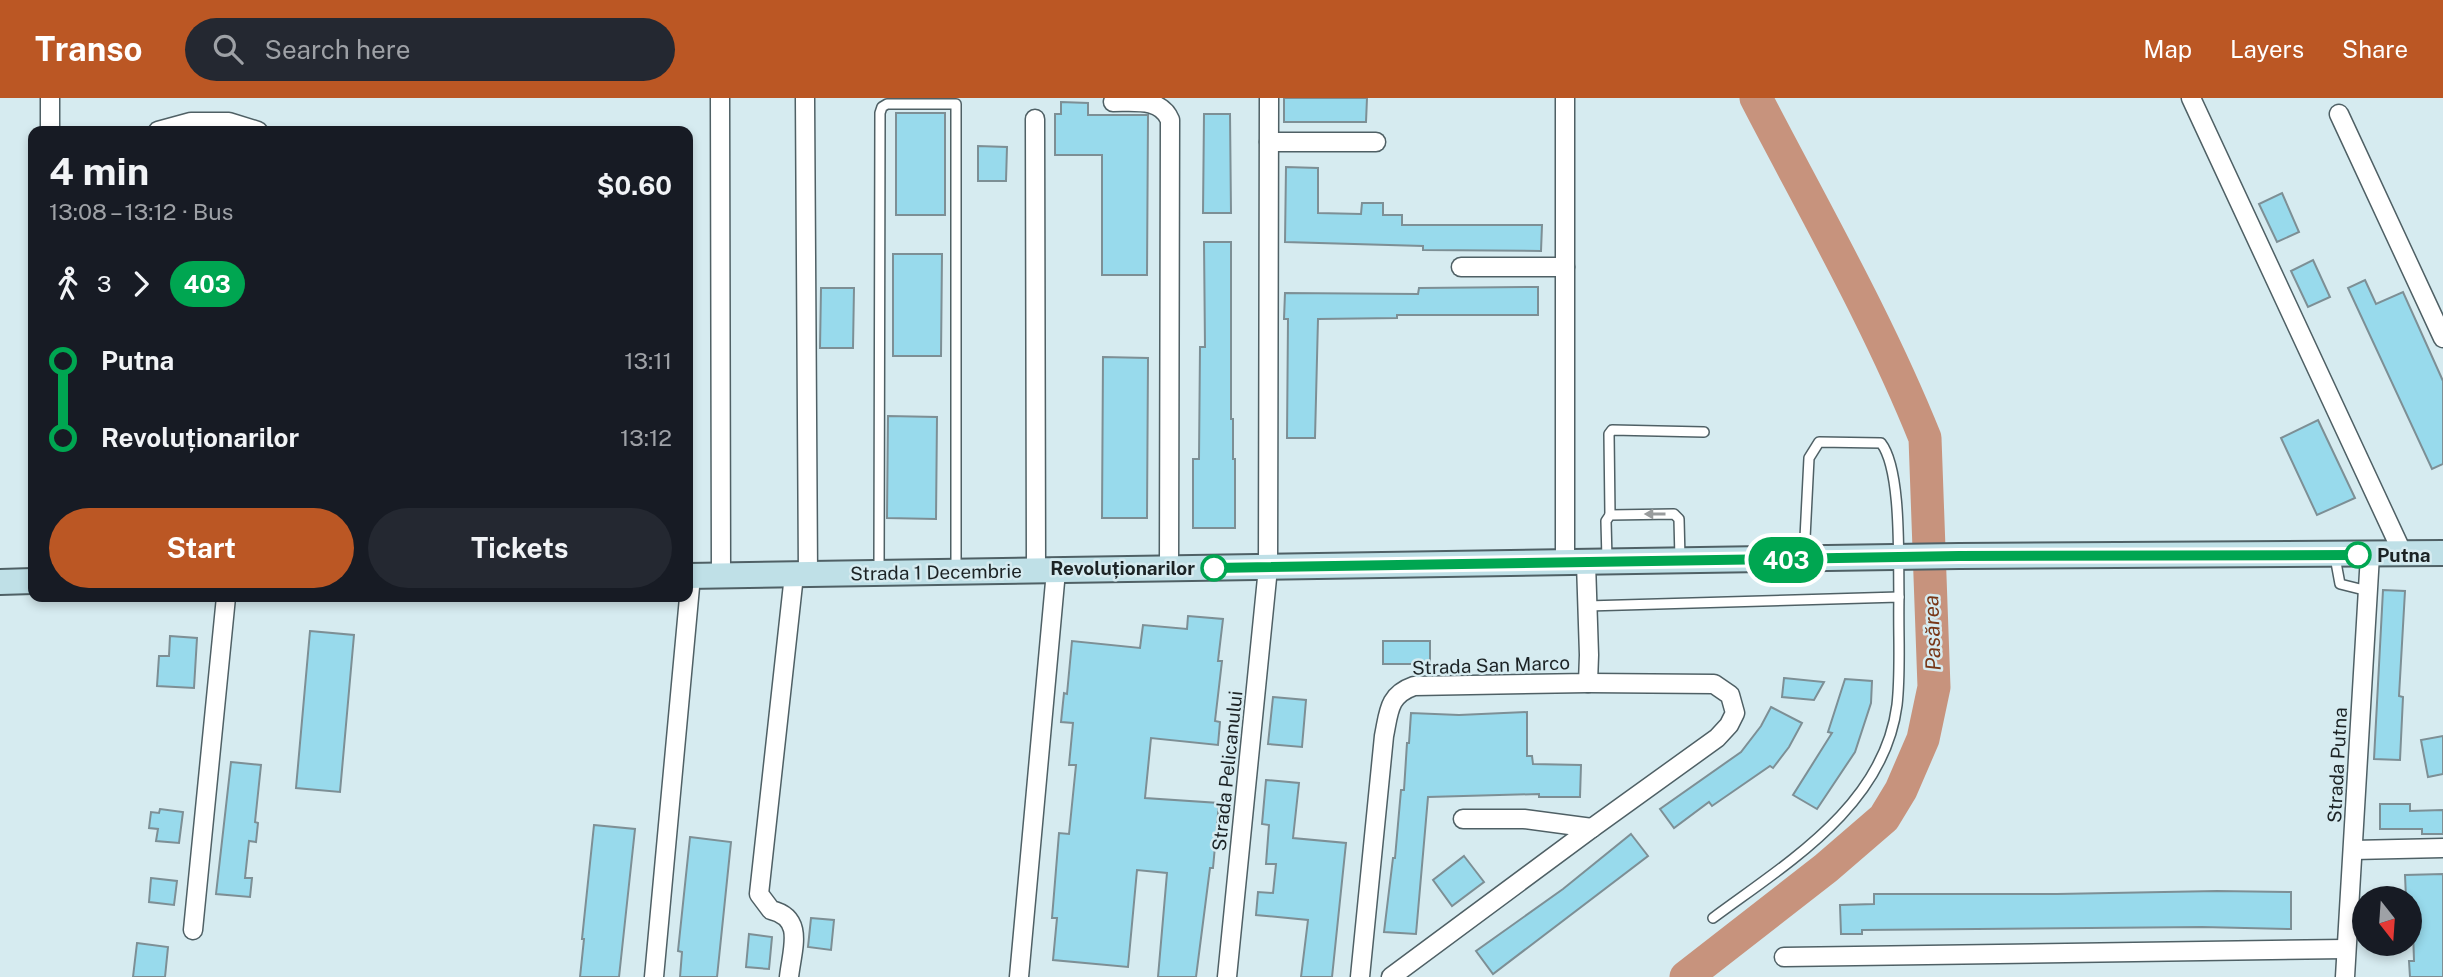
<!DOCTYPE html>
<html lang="en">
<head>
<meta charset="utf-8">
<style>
  :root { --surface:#171b24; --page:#242831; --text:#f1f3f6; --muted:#9ea1a6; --accent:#bb5724 }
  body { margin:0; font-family:"Public Sans",sans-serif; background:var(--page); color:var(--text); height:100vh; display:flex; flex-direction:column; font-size:26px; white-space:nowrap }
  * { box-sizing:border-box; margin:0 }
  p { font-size:23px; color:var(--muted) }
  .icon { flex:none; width:38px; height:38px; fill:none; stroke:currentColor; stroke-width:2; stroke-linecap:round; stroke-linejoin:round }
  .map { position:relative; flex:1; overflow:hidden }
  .panel { position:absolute; left:28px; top:28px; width:665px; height:476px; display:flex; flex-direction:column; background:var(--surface); border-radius:14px; box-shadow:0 4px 10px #0003 }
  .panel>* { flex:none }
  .badge { padding:0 14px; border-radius:23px; font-size:24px; line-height:46px }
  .needle { width:46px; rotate:163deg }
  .buttons { position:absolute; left:2352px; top:788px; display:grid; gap:14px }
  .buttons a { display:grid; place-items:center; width:70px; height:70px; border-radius:50%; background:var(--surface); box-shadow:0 4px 10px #0003; font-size:35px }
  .map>.badge { position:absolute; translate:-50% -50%; box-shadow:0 0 0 4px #fff }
  .legs { display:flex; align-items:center; gap:10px; height:77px; padding:0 21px; font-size:23px }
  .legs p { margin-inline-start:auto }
  .summary { display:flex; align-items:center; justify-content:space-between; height:119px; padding:0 21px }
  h1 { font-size:38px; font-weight:700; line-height:52px }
  .action { display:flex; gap:14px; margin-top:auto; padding:14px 21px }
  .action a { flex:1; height:80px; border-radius:42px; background:var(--accent); color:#fff; font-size:28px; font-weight:700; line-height:80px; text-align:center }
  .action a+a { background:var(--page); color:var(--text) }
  ul { padding:0 21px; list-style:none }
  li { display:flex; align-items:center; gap:24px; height:77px; font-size:26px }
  li i { display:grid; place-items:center; width:10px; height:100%; margin:0 9px; background:currentColor }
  li i::after { content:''; width:18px; height:18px; margin:-9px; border:5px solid; border-radius:50%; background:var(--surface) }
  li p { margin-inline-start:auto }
  li:first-child i { background:linear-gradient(#0000 50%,currentColor 0) }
  li:last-child i { background:linear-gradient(currentColor 50%,#0000 0) }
  header { display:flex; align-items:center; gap:42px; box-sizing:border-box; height:98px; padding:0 35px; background:var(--accent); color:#fff }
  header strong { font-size:33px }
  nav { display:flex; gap:38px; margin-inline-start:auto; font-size:24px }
  .search { width:490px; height:63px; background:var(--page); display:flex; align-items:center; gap:18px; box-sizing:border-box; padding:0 24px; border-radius:38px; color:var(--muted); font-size:26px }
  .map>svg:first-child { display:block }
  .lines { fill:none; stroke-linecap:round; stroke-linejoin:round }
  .river { stroke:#c7937d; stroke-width:33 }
  .building { fill:#98daec; stroke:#7d8f95; stroke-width:2 }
  .service-casing { stroke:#4f6065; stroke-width:12 }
  .minor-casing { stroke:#4f6065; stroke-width:21 }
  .secondary-casing { stroke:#4f6065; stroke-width:28 }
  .service { stroke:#fff; stroke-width:9 }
  .minor { stroke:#fff; stroke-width:18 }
  .secondary { stroke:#bfe0e7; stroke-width:24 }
  .oneway { fill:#999c9d }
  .line-1-casing { stroke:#fff; stroke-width:16 }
  .line-1 { stroke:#00a651; stroke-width:10 }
  .stop-1-dot { fill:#fff; stroke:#00a651; stroke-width:3.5 }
  .labels { text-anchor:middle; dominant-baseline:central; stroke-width:5; stroke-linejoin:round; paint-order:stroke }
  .stop-label { font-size:19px; font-weight:bold; fill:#1c2325; stroke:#d6ebf0; text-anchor:start }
  .street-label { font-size:19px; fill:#1c2325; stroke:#d6ebf0 }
  .water-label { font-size:21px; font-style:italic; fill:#773616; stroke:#d6ebf0 }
</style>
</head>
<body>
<header>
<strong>Transo</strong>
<div class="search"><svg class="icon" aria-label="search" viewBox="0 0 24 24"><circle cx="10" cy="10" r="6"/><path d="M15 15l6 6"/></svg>Search here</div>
<nav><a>Map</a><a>Layers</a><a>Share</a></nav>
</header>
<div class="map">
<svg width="2443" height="879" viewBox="0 0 2443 879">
  <rect width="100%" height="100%" fill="#d6ebf0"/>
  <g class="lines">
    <path class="river" d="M1686,879l140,-109 58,-50 17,-28 22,-51 11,-52 -9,-249c-47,-117 -111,-228 -169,-340"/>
  </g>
  <g class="building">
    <polygon points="1284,0 1367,0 1366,24 1284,24"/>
    <polygon points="1061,4 1088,5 1088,17 1148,17 1147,177 1102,177 1102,57 1055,57 1055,16 1061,16"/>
    <rect x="896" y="15" width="49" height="102"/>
    <polygon points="1204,16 1230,16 1231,115 1203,115"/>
    <polygon points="978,48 1007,49 1006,83 978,83"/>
    <polygon points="1286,69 1318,70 1318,115 1361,116 1362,105 1383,105 1383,117 1402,117 1402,127 1542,127 1541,153 1423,152 1423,148 1285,144"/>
    <polygon points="2282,95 2299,134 2277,144 2259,106"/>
    <polygon points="1204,144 1231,144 1231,321 1233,321 1233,361 1235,361 1235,430 1193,430 1193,361 1199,361 1200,249 1205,249"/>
    <polygon points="893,156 942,156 941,258 893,258"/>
    <polygon points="2313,162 2330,199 2308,209 2291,173"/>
    <polygon points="2365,182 2376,206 2403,194 2443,283 2443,366 2432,371 2348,190"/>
    <polygon points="1538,189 1538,217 1397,217 1397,220 1318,221 1315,340 1287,340 1288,221 1284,221 1285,195 1418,196 1419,190"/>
    <polygon points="821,190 854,190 853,250 820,250"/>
    <polygon points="1103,259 1148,260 1147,420 1102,420"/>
    <polygon points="888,318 937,319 936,421 887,420"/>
    <polygon points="2318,322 2355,400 2317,417 2281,340"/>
    <polygon points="2383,492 2405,493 2399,598 2403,599 2400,662 2374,661"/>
    <polygon points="1188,518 1223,521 1218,563 1222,563 1215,623 1220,624 1218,647 1151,640 1145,700 1219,705 1213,770 1210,770 1196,879 1158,879 1167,775 1137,772 1128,869 1053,862 1057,820 1052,820 1059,735 1069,736 1076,667 1069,667 1073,625 1061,624 1064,595 1067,596 1072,543 1140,550 1143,527 1187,531"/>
    <polygon points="310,533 354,537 340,694 296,690"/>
    <polygon points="170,538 197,540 194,590 157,588 159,558 169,558"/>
    <rect x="1383" y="543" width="47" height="23"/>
    <polygon points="1784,580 1824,584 1814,602 1782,599"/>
    <polygon points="1845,581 1872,583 1871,605 1855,654 1817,711 1793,697 1832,635 1828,634"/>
    <polygon points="1273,599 1306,602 1302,649 1268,646"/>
    <polygon points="1771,609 1802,625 1789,649 1773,670 1770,668 1712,708 1709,704 1674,730 1660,711 1741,654 1761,628"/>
    <polygon points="1527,614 1527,658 1532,658 1533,666 1581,667 1580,699 1539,699 1539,696 1428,699 1416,836 1384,834 1393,760 1395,760 1401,692 1404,692 1407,645 1409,645 1411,615 1459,617"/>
    <polygon points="2443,638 2443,676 2428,679 2421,642"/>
    <polygon points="231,664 261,667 255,724 258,725 256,744 249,743 245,780 252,780 250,799 216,796"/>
    <polygon points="1266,682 1299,685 1293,740 1346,745 1332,879 1301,879 1308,822 1256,817 1258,794 1273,795 1276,766 1266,766 1269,727 1262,726"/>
    <polygon points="2380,706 2410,706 2410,713 2443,712 2443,736 2422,736 2422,731 2380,731"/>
    <polygon points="160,711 183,714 179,745 156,743 158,731 149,730 151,714 159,715"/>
    <polygon points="594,727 635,731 619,879 580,879 584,841 582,841"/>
    <polygon points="1631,736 1648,758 1493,876 1476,853 1563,791"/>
    <polygon points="690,739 731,744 717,879 680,879 682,854 678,853"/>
    <polygon points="1464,758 1484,784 1452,808 1433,782"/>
    <polygon points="2443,776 2443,879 2410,879 2409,863 2414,863 2412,800 2406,800 2405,777"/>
    <polygon points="151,780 177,783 174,807 149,804"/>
    <polygon points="2217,793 2291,794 2291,831 2202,829 1862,832 1862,836 1841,836 1840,807 1874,806 1874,796 2057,796"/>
    <polygon points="811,820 834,822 831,852 808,849"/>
    <polygon points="749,836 772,839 769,871 746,869"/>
    <polygon points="137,845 168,849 165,879 133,879"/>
  </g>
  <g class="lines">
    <defs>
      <g id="service">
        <polyline points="1610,417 1609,336 1612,332 1704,334"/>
        <polyline points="2335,459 2340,486 2368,493"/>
        <path d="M1804,460l5,-100 10,-16 62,1c21,27 17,117 18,154"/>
        <polyline points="1607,462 1606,423 1610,417 1674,416 1679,421 1680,461"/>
        <polyline points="879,473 880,15 882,9 887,6 956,6 956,474"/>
        <path d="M1587,508l312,-9c-1,36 2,73 -2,108 -13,101 -110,158 -184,213"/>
      </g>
      <g id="minor">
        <polyline points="50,0 50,33"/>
        <polyline points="720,0 721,478"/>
        <polyline points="1565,0 1565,466"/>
        <polyline points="2191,0 2403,456"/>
        <polyline points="805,1 808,477"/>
        <path d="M1113,4c22,0 48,-4 57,18l-1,449"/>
        <polyline points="2339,16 2443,240"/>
        <polyline points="1035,21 1036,473"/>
        <polyline points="158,33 191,24 229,24 258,33"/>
        <polyline points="1269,44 1376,44"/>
        <polyline points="1461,169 1565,169"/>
        <polyline points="1463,721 1524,721 1592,730"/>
        <polyline points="2353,752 2443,750"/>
        <polyline points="193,832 226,499"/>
        <polyline points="1784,859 2346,851"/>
        <polyline points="654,879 691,478"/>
        <path d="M789,879c3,-28 16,-59 -18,-67l-12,-16 35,-319"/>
        <polyline points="1019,879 1056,473"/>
        <polyline points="1227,879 1268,470 1269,0"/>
        <path d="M1360,879l24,-241c5,-24 4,-41 30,-50l174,-3 1,-28 -3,-92"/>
        <polyline points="1391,879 1592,730 1717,640 1729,627 1735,615 1730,597 1714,586 1588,585"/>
        <polyline points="2345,879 2370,457"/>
      </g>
      <g id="secondary">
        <polyline points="688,478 1959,458 2443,455"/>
        <polyline points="0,484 33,483"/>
      </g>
    </defs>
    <use href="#service" class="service-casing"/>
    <use href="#minor" class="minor-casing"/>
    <use href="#secondary" class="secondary-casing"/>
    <use href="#service" class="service"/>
    <use href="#minor" class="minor"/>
    <use href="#secondary" class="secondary"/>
  </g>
  <defs><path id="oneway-solid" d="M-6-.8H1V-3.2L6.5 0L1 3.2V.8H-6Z" transform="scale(1.75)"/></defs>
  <use class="oneway" href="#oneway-solid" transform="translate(1655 416) rotate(180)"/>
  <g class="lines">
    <defs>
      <polyline id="line-1" points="1214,470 1959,458 2358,457"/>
    </defs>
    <use href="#line-1" class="line-1-casing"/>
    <use href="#line-1" class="line-1"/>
  </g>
  <g class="stop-1-dot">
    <circle cx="2358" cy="457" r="12"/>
    <circle cx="1214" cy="470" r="12"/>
  </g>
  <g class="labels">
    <g class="stop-label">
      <text x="2377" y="457">Putna</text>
      <text x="1195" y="470" text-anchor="end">Revoluționarilor</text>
    </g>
    <g class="street-label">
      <text transform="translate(936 474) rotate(-1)">Strada 1 Decembrie</text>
      <text transform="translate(1491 567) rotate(-2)">Strada San Marco</text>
      <text transform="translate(2337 667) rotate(-87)">Strada Putna</text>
      <text transform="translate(1227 673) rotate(-84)">Strada Pelicanului</text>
    </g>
    <g class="water-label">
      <text transform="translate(1932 535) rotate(-92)">Pasărea</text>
    </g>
  </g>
</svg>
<div class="buttons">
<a><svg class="needle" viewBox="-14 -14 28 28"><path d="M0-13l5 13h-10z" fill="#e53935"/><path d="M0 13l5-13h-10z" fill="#9ea1a6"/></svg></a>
</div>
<b class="badge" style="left:1786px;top:462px;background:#00a651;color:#fff">403</b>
<section class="panel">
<div class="summary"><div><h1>4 min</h1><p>13:08 – 13:12 · Bus</p></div><b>$0.60</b></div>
<div class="legs"><svg class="icon" aria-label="walk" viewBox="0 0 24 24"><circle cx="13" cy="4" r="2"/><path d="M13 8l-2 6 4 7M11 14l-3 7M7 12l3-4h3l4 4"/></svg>3<svg class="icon" aria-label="forward" viewBox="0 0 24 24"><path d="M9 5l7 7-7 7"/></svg><b class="badge" style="background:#00a651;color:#fff">403</b></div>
<ul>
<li><i style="color:#00a651"></i><b>Putna</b><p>13:11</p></li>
<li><i style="color:#00a651"></i><b>Revoluționarilor</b><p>13:12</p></li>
</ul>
<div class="action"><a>Start</a><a>Tickets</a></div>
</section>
</div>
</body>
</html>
